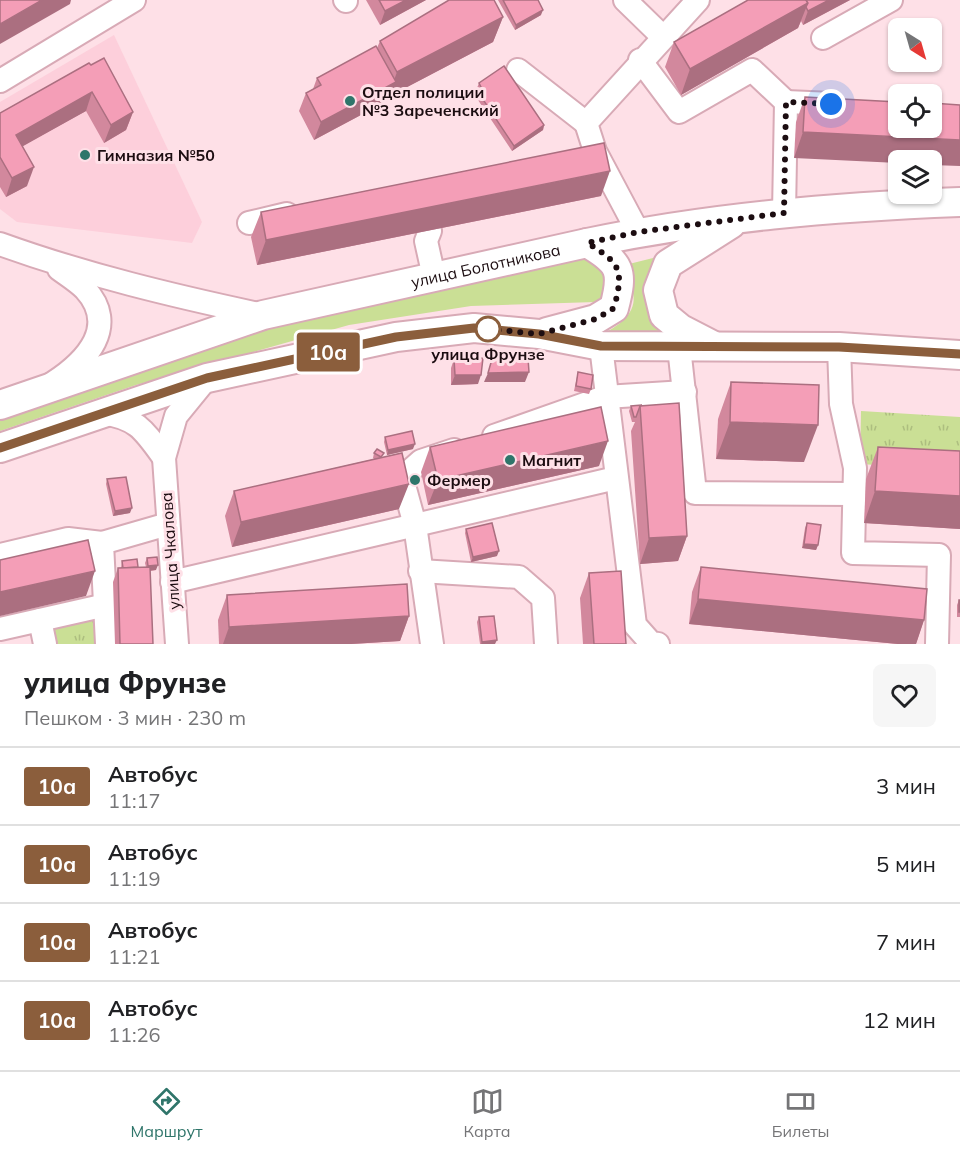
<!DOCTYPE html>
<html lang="ru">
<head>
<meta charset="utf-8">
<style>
  :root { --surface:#fff; --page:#f6f6f6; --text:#202124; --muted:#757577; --line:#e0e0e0; --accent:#2f756a }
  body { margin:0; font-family:Mulish,sans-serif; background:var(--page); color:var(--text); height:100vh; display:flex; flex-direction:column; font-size:22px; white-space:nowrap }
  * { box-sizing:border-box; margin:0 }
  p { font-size:20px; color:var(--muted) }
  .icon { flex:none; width:33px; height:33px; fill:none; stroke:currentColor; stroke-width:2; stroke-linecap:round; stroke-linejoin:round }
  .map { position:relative; height:644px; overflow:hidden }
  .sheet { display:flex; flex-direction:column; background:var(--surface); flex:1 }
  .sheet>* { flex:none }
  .badge { padding:0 12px; border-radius:4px; font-size:21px; line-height:39px }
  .needle { width:39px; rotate:143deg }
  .tools { position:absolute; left:888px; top:18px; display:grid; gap:12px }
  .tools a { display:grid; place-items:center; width:54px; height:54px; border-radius:9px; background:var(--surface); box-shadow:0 2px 4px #0004; font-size:30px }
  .you { position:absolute; width:30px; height:30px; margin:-15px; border:4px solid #fff; border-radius:50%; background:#1a73e8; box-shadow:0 0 0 9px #1a73e833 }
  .map>.badge { position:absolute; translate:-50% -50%; box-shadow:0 0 0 3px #fff }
  .round { display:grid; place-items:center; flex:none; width:63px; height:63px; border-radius:9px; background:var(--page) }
  .head { display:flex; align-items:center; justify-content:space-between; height:102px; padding:0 24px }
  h1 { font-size:28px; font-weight:800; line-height:45px }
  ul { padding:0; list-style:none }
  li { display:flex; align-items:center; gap:18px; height:78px; padding:0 24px; border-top:2px solid var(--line) }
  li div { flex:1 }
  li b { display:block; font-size:22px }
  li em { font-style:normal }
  li .badge { min-width:66px; font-weight:700; text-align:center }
  .tabs { display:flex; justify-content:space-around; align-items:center; height:84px; border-top:2px solid var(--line); background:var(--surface); font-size:16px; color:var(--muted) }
  .tabs a { display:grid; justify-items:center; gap:3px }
  .tabs .active { color:var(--accent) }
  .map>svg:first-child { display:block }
  .built { fill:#fdcfdb }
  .grass { fill:#cadf95 }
  .park { fill:url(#park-tufts) }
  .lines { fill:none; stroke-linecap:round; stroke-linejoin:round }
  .minor-casing { stroke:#d8aab6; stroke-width:26 }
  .major-casing { stroke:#d8aab6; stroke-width:32 }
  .minor { stroke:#fff; stroke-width:22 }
  .major { stroke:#fff; stroke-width:28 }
  .wall { fill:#d2889d }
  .shaded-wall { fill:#ab6f80 }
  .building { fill:#f49eb7; stroke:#ab6f80; stroke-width:1.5 }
  .line-casing { stroke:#fff; stroke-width:14 }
  .line { stroke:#8b5e3c; stroke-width:9 }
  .walk { stroke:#1c0d11; stroke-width:6; stroke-dasharray:0 10.8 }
  .poi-dot { fill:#2f756a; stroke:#fee0e7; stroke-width:2 }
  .stop-dot { fill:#fff; stroke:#8b5e3c; stroke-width:3 }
  .labels { text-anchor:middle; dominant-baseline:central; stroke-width:6; stroke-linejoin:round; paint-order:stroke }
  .poi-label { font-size:16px; font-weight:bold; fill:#1c0d11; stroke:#fee0e7; text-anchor:start }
  .street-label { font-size:16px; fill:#1c0d11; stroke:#fee0e7 }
  .stop-label { font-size:16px; font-weight:bold; fill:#1c0d11; stroke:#fee0e7 }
</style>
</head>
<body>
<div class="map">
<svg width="960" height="644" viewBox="0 0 960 644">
  <defs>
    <pattern id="park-tufts" width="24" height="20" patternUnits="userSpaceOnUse" patternTransform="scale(1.5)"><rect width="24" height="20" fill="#cadf95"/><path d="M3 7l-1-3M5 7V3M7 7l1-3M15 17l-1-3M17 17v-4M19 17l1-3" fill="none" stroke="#adbe7f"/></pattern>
  </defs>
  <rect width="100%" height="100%" fill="#fee0e7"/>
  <polygon class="built" points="114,35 202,222 192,243 17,222 0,209 0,102"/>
  <g class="grass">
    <path d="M669,254l7,82 -68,-5c15,-8 31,-22 24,-41 -3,-8 -14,-16 -19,-22z"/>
    <polygon points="589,258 606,265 606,296 596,302 471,306 349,325 136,385 0,431 0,418 132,372 339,307"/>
  </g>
  <g class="park">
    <polygon points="861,411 960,417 960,470 860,464"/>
    <polygon points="101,613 103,644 53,644 49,624"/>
  </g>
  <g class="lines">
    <defs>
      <g id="minor">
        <polyline points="345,0 346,1"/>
        <polyline points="625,0 663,37"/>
        <polyline points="823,38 891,0"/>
        <polyline points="640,60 679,112 752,70 786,102"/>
        <polyline points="518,70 586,123"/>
        <polyline points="0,81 134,0"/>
        <polyline points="784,213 786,102 833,104"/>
        <polyline points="249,223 287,214"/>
        <polyline points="430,231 426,241 434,277"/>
        <polyline points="638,232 595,151 586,123 698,0"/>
        <path d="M0,244c86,31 174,52 263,71"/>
        <polyline points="601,346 635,625 651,643 658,644"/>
        <polyline points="679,347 695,493 854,494"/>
        <polyline points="839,347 841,404 855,468 853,553 939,555 937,644"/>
        <path d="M53,383c34,-22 66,-57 32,-94 -8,-8 -18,-14 -26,-20"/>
        <path d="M102,413c35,5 42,17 62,45"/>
        <polyline points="494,436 605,397 685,392"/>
        <polyline points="0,555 68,539 102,543"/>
        <polyline points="420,571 519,577 543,598 546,644"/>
        <polyline points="172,582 616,478"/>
        <polyline points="40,620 45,644"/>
        <polyline points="0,629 106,605"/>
        <polyline points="107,644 102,543 168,524"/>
        <polyline points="177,644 164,458 176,416 207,378"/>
        <polyline points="432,644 415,525 402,478 421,461 454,450"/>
      </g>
      <g id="major">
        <path d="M547,332l49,-13 18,-11c10,-37 7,-45 -27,-65"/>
        <polyline points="712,345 681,329 664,315 658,290 668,264 731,224"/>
        <path id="s1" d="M0,405l263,-90 324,-72c123,-26 248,-36 373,-41"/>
        <polyline points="0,448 207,378 396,337 474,328 539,334 601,346 839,347 960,355"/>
      </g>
    </defs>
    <use href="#minor" class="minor-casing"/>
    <use href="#major" class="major-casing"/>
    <use href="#minor" class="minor"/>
    <use href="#major" class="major"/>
  </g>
  <g class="wall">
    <polygon points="366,0 426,0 380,25"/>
    <polygon points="498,0 538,0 541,15 515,30"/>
    <polygon points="748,0 850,0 803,25 801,21 798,28 681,95 665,67 674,42"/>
    <polygon points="503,17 493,42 390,96 389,100 314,140 299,111 306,93 313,89 317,78 377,48 380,41"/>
    <polygon points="89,63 133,112 126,130 104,143 86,111 22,146 27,186 6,197 0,187 0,113"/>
    <polygon points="479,83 544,125 543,130 512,151 476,97 479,91 477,88"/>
    <polygon points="805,97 898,102 794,158 796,122"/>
    <polygon points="601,196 257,265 251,237 261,212"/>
    <polygon points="454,359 478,384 451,385 451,368"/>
    <polygon points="578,372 591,389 589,394 574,391"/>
    <polygon points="731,382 804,462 716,459 718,419"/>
    <polygon points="631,406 680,413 687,536 678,561 640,564 631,431 635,422 632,422 629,411"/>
    <polygon points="385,437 413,449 387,455 384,442"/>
    <polygon points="430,447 599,466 428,505 421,472"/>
    <polygon points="878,447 960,451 960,529 864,523 866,479"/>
    <polygon points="374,453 382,457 399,509 232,547 225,516 234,491 374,459 373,458"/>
    <polygon points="107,479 130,513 113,516 106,484"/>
    <polygon points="807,523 818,545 816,550 802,548 805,528"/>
    <polygon points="466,529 497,556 471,562 465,533"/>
    <polygon points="147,558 156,570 150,571 153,644 115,644 113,582 118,568 121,568 122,561 138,567 146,567 145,563"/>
    <polygon points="701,567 924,620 916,644 898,644 689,624 692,592"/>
    <polygon points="589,573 626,644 583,644 580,598"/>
    <polygon points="227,595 409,616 400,641 351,644 219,644 218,620"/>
    <polygon points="959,600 960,600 960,617 957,617 957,605"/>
    <polygon points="479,617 495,644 480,644 477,622"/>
  </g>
  <g class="shaded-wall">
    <polygon points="42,0 71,0 70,4 0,44 0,24"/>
    <polygon points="406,0 426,0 380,25 385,11"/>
    <polygon points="829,0 850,0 803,25 808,11"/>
    <polygon points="808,3 798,28 681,95 690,69"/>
    <polygon points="543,10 541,15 515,30 516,25"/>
    <polygon points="503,17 493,42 390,96 389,100 314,140 321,122 393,83 397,72"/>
    <polygon points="92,92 86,111 9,154 16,135"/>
    <polygon points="133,112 126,130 104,143 111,125"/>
    <polygon points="544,125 543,130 512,151 514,146"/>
    <polygon points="803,132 960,140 960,166 932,165 932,160 898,160 898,163 794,158"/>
    <polygon points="34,167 27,186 6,197 12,178"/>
    <polygon points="610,171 601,196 257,265 266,240"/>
    <polygon points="529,372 525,382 484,382 488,373"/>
    <polygon points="455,375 481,375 478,384 451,385"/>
    <polygon points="730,422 818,425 804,462 716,459"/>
    <polygon points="608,441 599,466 428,505 438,480"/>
    <polygon points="415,444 413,449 387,455 388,450"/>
    <polygon points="409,484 399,509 232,547 241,522"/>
    <polygon points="875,491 960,496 960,529 864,523"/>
    <polygon points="132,508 130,513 113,516 115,511"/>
    <polygon points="687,536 678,561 640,564 649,538"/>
    <polygon points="804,544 818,545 816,550 802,548"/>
    <polygon points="499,551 497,556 471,562 473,557"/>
    <polygon points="158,565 156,570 146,571 148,566"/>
    <polygon points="95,571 86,596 0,616 0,592"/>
    <polygon points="698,599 924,620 916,644 898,644 689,624"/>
    <polygon points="409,616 400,641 351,644 223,644 229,627"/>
    <polygon points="497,640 495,644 481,644 482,642"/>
  </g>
  <g class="building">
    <polygon points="0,0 42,0 0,24"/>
    <polygon points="379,0 406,0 385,11"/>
    <polygon points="449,0 494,0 503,17 397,72 380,41"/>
    <polygon points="503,0 538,0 543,10 516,25"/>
    <polygon points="748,0 806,0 808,3 690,69 674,42"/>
    <polygon points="806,0 829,0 808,11 806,7 808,3"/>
    <polygon points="376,46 396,82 321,122 306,93 321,85 317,78"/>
    <polygon points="104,58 133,112 111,125 92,92 16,135 34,167 12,178 0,157 0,113 89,63 91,65"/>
    <polygon points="504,66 544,125 514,146 478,92 482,89 479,83"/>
    <polygon points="805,97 898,102 898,128 932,128 932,103 960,105 960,140 803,132"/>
    <polygon points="604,143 610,171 266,240 261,212"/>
    <polygon points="483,358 481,375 455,375 454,359"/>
    <polygon points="528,358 529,372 488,373 492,359"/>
    <polygon points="578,372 593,375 591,389 576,386"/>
    <polygon points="731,382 819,385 818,425 730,422"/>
    <polygon points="679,403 687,536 649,538 640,406"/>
    <polygon points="642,405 640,406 636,417 634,417 631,406"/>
    <polygon points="601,407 608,441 438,480 430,447"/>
    <polygon points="412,431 415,444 388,450 385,437"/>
    <polygon points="878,447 960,451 960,496 875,491"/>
    <polygon points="377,449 384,453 381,457 374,453"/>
    <polygon points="402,453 409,484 241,522 234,491"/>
    <polygon points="126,477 132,508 115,511 107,479"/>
    <polygon points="492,523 499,551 473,557 466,529"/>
    <polygon points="807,523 821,525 818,545 804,544"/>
    <polygon points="88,540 95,571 0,592 0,560"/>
    <polygon points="157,557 158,565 148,566 147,558"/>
    <polygon points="137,559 138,567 123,568 122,561"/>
    <polygon points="150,567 153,644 120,644 118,568"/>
    <polygon points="701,567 927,589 924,620 698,599"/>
    <polygon points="621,571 626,644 594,644 589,573"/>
    <polygon points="407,584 409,616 229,627 227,595"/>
    <rect x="959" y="600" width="1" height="12"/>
    <polygon points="494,616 497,640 482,642 479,617"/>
  </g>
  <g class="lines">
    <defs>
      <polyline id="line" points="0,448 207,378 396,337 474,328 539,334 601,346 839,347 960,354"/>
    </defs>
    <use href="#line" class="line-casing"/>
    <use href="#line" class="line"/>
    <path class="walk" d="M488,329l51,5 57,-15 18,-11c10,-38 7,-45 -27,-65l51,-11 146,-19 2,-111 45,2"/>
  </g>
  <g class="poi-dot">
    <circle cx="350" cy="101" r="6"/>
    <circle cx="85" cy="155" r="6"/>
    <circle cx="510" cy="460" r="6"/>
    <circle cx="415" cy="480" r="6"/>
  </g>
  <circle class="stop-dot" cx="488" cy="329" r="12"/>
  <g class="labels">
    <g class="poi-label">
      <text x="362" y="92">Отдел полиции<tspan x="362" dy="18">№3 Зареченский</tspan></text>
      <text x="97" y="155">Гимназия №50</text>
      <text x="522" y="460">Магнит</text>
      <text x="427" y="480">Фермер</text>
    </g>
    <g class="street-label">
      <text stroke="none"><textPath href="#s1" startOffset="506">улица Болотникова</textPath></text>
      <text transform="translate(170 551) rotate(-94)">улица Чкалова</text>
    </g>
    <g class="stop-label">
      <text x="488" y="354">улица Фрунзе</text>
    </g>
  </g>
</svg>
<div class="tools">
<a><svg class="needle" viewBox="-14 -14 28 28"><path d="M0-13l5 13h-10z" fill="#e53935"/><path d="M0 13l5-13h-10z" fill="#757577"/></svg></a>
<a><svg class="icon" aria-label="locate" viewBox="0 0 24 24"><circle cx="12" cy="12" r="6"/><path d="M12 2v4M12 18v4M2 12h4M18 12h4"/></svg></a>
<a><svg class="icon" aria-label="layers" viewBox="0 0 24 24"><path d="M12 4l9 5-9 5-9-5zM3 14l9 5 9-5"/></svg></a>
</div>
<div class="you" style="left:831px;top:104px"></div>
<b class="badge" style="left:328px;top:352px;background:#8b5e3c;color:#fff">10а</b>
</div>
<section class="sheet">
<div class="head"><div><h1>улица Фрунзе</h1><p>Пешком · 3 мин · 230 m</p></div><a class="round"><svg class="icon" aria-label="heart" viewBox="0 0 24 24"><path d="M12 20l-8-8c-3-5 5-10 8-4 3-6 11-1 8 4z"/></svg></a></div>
<ul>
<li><span class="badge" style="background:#8b5e3c;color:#fff">10а</span><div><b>Автобус</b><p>11:17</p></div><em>3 мин</em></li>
<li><span class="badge" style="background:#8b5e3c;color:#fff">10а</span><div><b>Автобус</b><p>11:19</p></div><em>5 мин</em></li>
<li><span class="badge" style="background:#8b5e3c;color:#fff">10а</span><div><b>Автобус</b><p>11:21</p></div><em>7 мин</em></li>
<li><span class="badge" style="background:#8b5e3c;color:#fff">10а</span><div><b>Автобус</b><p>11:26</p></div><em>12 мин</em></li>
</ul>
</section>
<nav class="tabs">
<a class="active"><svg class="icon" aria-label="directions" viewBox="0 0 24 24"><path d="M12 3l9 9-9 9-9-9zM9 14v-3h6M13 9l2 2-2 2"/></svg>Маршрут</a>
<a><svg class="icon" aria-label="map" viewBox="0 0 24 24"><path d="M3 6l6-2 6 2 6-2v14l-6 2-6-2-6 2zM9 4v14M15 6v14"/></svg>Карта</a>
<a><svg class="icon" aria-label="tickets" viewBox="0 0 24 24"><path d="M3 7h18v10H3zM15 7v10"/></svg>Билеты</a>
</nav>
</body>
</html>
